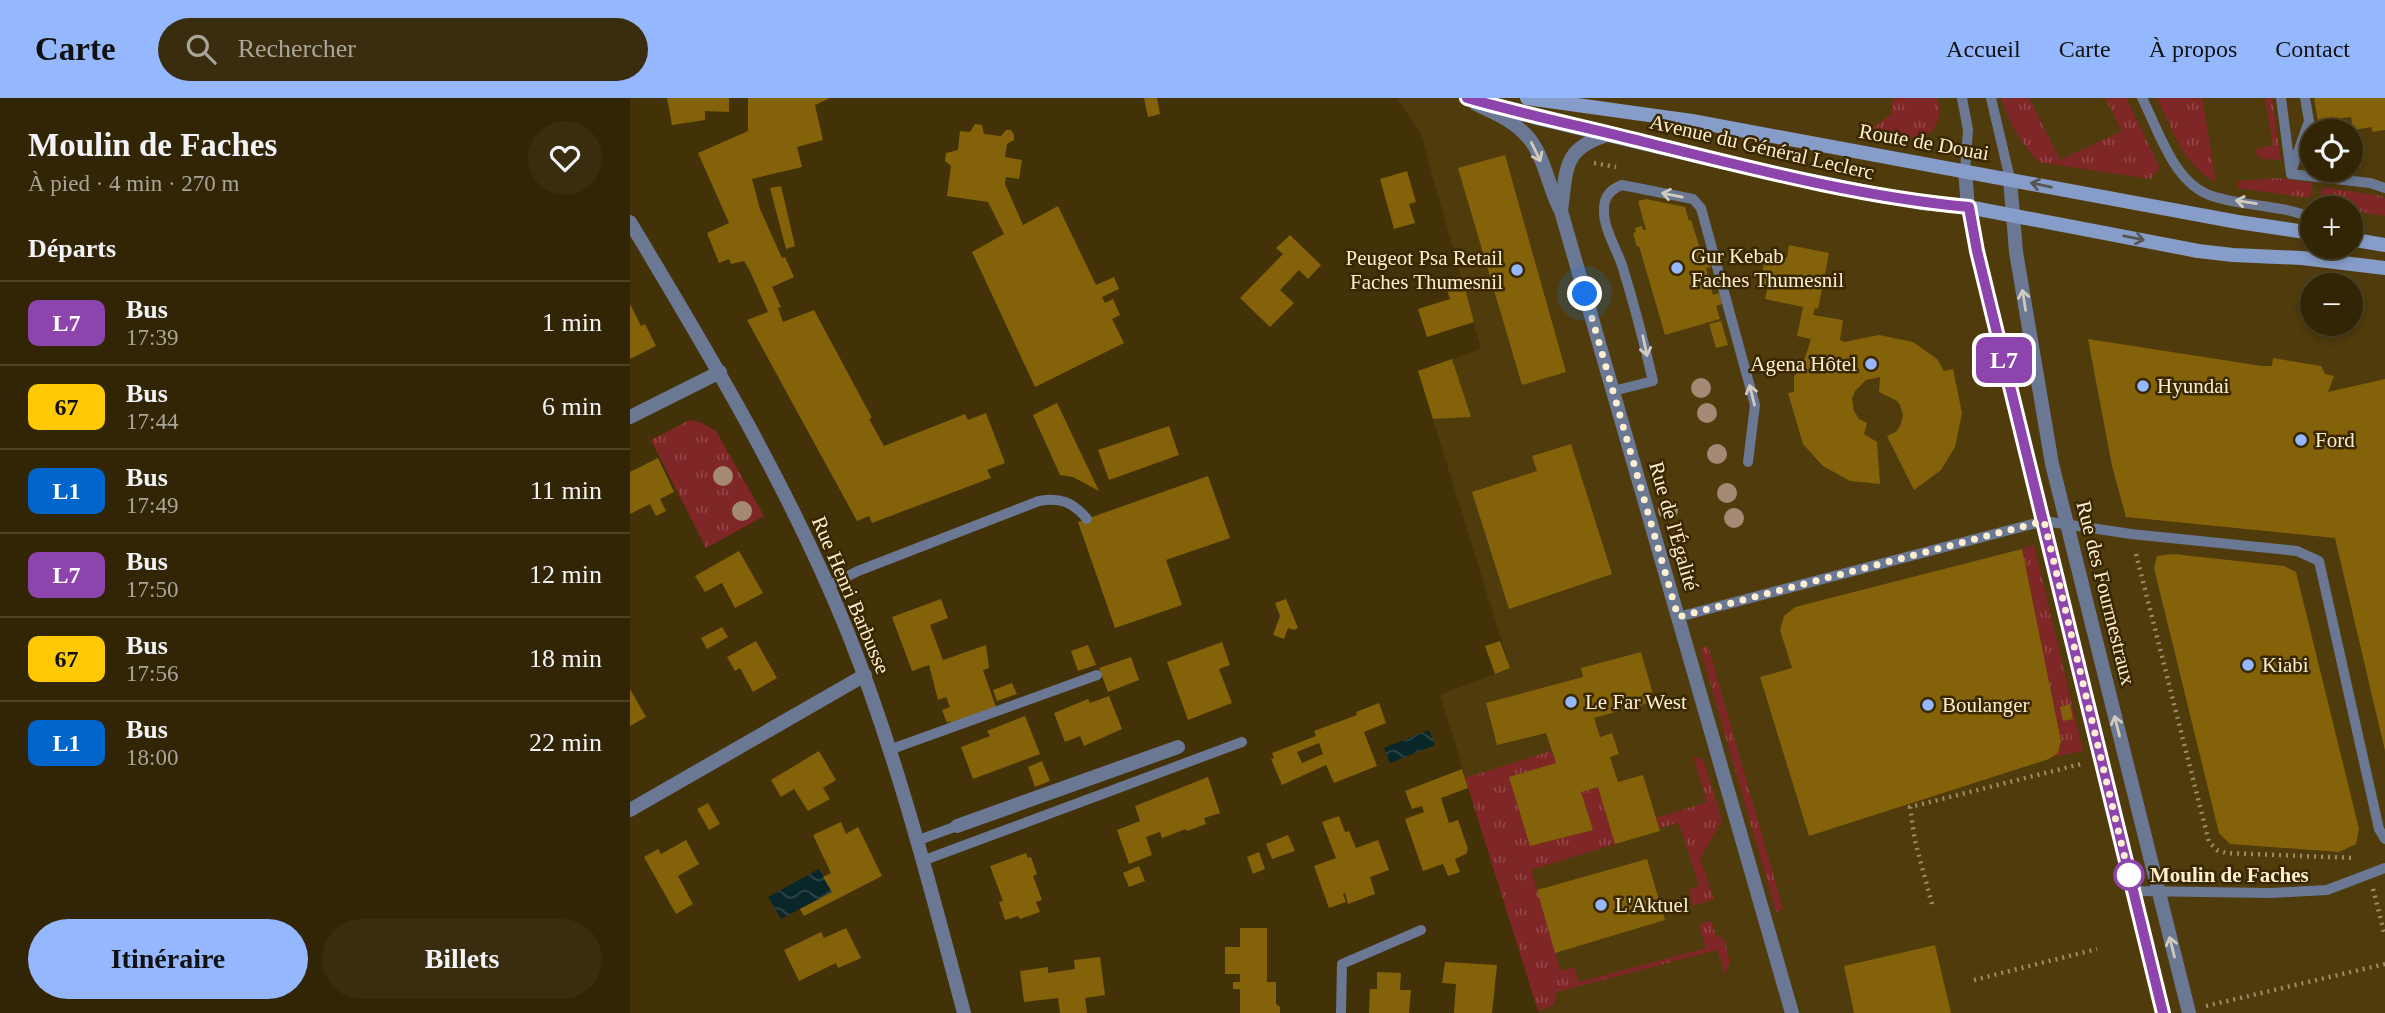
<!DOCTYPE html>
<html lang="fr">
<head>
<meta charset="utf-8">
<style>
  :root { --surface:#322505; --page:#3a2d0f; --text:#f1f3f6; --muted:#a8a59a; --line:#4d4227; --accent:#94b7fd }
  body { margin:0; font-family:"Times New Roman",serif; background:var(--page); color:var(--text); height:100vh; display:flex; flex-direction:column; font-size:26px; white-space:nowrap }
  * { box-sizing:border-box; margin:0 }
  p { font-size:23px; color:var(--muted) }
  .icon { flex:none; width:38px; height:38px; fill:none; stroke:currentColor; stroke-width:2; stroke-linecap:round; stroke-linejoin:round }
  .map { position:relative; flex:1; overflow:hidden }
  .panel { display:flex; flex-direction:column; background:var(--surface); width:630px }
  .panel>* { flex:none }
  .badge { padding:0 14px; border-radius:10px; font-size:24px; line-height:46px }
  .tools { position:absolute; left:1670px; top:21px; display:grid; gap:14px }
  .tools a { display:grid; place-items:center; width:63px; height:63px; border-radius:50%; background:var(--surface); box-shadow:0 4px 10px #0003,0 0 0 2px var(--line); font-size:35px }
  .you { position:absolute; width:35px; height:35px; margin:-18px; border:5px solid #fff; border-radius:50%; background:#1a73e8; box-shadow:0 0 0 10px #1a73e833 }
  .map>.badge { position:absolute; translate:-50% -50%; box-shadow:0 0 0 4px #fff }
  h2 { padding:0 28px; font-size:26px; line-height:63px }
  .round { display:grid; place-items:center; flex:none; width:74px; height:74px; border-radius:37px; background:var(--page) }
  .overview { display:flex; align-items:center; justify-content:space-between; height:119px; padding:0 28px }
  h1 { font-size:33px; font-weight:800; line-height:52px }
  .action { display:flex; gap:14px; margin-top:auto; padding:14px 28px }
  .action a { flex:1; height:80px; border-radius:42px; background:var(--accent); color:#111; font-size:28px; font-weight:800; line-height:80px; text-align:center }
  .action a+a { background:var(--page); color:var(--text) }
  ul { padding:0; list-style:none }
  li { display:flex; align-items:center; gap:21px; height:84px; padding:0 28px; border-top:2px solid var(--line) }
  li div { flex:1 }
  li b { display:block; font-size:26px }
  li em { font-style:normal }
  li .badge { min-width:77px; font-weight:700; text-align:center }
  header { display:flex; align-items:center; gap:42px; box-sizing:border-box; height:98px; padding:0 35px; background:var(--accent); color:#111 }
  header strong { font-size:33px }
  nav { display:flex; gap:38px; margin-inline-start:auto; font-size:24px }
  .search { width:490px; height:63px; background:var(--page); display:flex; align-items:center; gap:18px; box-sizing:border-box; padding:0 24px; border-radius:38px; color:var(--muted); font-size:26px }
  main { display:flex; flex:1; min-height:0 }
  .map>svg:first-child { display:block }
  .built { fill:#4f3b0b; fill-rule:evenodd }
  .grass { fill:url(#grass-tufts) }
  .water { fill:url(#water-waves) }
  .building { fill:#83620a; fill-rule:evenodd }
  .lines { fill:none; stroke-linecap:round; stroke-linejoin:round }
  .path { stroke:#9d8c68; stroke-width:4.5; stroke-dasharray:2 5; stroke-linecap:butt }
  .service { stroke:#6a7894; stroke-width:10 }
  .minor { stroke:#6a7894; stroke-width:14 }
  .tertiary { stroke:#6a7894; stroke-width:14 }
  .secondary { stroke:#879dc9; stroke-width:14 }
  .tree { fill:#a48974 }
  .oneway { stroke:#d1cbbf }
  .oneway2 { stroke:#585650 }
  .line-casing { stroke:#fff; stroke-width:16 }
  .line { stroke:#8e44ad; stroke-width:10 }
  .walk { stroke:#fdeed1; stroke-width:7; stroke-dasharray:0 12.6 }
  .poi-dot { fill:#94b7fd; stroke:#392700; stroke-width:2.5 }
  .stop-dot { fill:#fff; stroke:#8e44ad; stroke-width:3.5 }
  .labels { text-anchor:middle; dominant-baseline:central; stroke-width:5; stroke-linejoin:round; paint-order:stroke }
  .street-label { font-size:21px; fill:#fdeed1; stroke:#392700 }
  .poi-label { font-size:21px; fill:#fdeed1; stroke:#392700; text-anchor:start }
  .stop-label { font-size:21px; font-weight:bold; fill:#fdeed1; stroke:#392700; text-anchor:start }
</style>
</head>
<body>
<header>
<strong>Carte</strong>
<div class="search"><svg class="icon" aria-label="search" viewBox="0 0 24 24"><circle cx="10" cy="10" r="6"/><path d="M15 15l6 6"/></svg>Rechercher</div>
<nav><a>Accueil</a><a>Carte</a><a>À propos</a><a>Contact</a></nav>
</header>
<main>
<section class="panel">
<div class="overview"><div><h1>Moulin de Faches</h1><p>À pied · 4 min · 270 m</p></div><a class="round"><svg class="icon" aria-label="heart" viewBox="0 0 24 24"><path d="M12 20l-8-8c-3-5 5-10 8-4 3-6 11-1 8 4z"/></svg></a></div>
<h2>Départs</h2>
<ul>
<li><span class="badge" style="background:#8e44ad;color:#fff">L7</span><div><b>Bus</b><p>17:39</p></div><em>1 min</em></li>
<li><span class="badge" style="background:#ffc904;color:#111">67</span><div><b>Bus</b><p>17:44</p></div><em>6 min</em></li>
<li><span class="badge" style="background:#06c;color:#fff">L1</span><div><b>Bus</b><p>17:49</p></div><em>11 min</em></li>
<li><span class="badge" style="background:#8e44ad;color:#fff">L7</span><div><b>Bus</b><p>17:50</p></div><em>12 min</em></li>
<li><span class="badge" style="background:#ffc904;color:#111">67</span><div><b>Bus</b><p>17:56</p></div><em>18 min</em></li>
<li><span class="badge" style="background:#06c;color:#fff">L1</span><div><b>Bus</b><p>18:00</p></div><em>22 min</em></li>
</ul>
<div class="action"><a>Itinéraire</a><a>Billets</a></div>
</section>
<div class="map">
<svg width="1755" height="915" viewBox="0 0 1755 915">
  <defs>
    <pattern id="grass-tufts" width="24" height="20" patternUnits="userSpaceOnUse" patternTransform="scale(1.75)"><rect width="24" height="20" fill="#7f2627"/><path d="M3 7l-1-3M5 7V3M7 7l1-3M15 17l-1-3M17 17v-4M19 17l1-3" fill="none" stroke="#924645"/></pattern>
    <pattern id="water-waves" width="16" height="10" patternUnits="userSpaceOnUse" patternTransform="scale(1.75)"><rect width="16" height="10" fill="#092629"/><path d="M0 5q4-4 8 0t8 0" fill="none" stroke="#2e4647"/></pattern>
  </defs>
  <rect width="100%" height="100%" fill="#433107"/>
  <path class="built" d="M767,0h988v915h-846l-99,-318 70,-27 -92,-297 63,-22 -60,-215zM1682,33h38v39h-38zM1682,110h38v39h-38zM1682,187h38v39h-38z"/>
  <g class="grass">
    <path d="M1263,0h44c4,15 3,21 -5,34l-23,7 -42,-7 24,-18z"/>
    <path d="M1371,0h28l31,62 62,-29 -17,-33h21l34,70 -9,11 -112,-17c-19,-19 -29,-38 -38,-64z"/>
    <path d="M1527,0h45l14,84c-32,-15 -44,-54 -59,-84z"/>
    <path d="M1635,0h7l9,62c-10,-1 -23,1 -27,-10l19,-5z"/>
    <polygon points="1648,80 1683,85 1680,100 1608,90 1608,83"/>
    <polygon points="1693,89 1751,98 1755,101 1755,118 1720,112 1720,110 1696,109 1690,103"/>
    <polygon points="60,322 72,325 86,333 134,418 76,450 21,342"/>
    <polygon points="1404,447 1453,653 1423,659 1430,651 1431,643 1392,451"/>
    <polygon points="1078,548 1153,811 1146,814 1070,550"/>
    <polygon points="921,653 926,665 879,679 900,748 962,732 951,694 969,689 985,746 901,772 931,873 944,869 949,884 1076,850 1069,827 1081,823 1086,837 1094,841 1100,864 1095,876 1087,852 927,894 924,907 908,913 835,680"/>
    <polygon points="1063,659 1073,661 1092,722 1070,761 1084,801 1063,808 1058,792 1069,788 1049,725 1029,730 1026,720 1077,704"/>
  </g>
  <g class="water">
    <polygon points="799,632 805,647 760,665 754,650"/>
    <polygon points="189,771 202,794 151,821 138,799"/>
  </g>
  <g class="building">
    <polygon points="37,0 99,0 99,14 75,13 75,22 42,27"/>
    <polygon points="118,0 200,0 185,7 193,42 167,49 172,69 122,81 130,111 152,160 155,159 164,179 142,189 151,209 148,210 153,224 184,212 242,320 239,321 254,348 335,316 338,322 356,315 375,365 357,372 361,380 242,425 239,418 227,423 117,222 138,214 120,173 114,163 101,166 99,161 89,165 77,135 99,125 68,55 118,33"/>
    <polygon points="514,0 527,0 530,16 518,19"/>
    <polygon points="1684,0 1755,0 1755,32 1742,34 1742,29 1723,32 1721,19 1688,23"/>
    <polygon points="345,26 352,27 354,36 371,38 376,32 381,32 384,37 384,42 377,46 375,59 392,62 389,81 376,79 375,86 393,127 428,108 466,187 484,179 489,191 472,199 475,205 483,201 490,217 482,221 494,245 405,289 342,154 374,136 358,104 317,98 321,68 315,63 316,55 328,52 330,33 340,34"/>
    <polygon points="875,57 936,274 892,287 828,70"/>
    <polygon points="777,73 786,104 779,106 785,125 764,131 750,81"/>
    <polygon points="151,88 165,148 156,151 140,90"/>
    <polygon points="1016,101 1055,109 1059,123 1061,122 1073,160 1078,158 1081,169 1076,170 1083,197 1089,195 1092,206 1086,208 1090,221 1035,237 1009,148 1007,149 1003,135 1006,134 1005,130 1012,128 1013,132 1016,132 1008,103"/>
    <polygon points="660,137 691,167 678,181 669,172 650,192 664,205 640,229 610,200 653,156 646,150"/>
    <polygon points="1159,147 1199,155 1188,211 1185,210 1183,217 1213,222 1210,242 1214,244 1249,237 1283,244 1307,261 1314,273 1323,271 1332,315 1325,349 1311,372 1284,392 1257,338 1266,334 1271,326 1273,317 1270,307 1267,303 1249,294 1250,279 1236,282 1225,293 1222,301 1224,313 1229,321 1237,325 1234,336 1247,344 1250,386 1220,383 1193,368 1173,346 1158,295 1164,294 1164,279 1175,260 1181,241 1167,238 1173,209 1135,201 1138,188 1130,186 1136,156 1157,160"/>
    <polygon points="834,187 844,224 797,239 788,211 820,201 817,192"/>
    <polygon points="0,206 11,228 15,226 26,248 0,261"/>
    <polygon points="1091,223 1098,247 1086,250 1079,226"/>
    <polygon points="1458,241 1632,268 1642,268 1643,260 1691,268 1695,276 1704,278 1698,294 1755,281 1755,653 1705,440 1496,419 1482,368"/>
    <polygon points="822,261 841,319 803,321 788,273"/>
    <polygon points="427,305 469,393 443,379 430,377 403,317"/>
    <polygon points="539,328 549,357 479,382 468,352"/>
    <polygon points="941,346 982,476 879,511 842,394 907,373 902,358"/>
    <polygon points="28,360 44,394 30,401 36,413 26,418 20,406 0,416 0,374"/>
    <polygon points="578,378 600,440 536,462 552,507 485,530 448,424"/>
    <polygon points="1392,451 1431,643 1428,655 1419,661 1179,738 1130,579 1162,570 1150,532 1154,518 1165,509"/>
    <polygon points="109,453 133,495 105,510 92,485 75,494 65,478"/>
    <polygon points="1543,456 1654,468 1666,474 1729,731 1726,746 1709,754 1600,746 1589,735 1524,470 1527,458"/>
    <polygon points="311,501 318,520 300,527 313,562 356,547 359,570 353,572 366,609 321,626 320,623 317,625 312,612 320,609 316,599 308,602 299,567 282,573 262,519"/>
    <polygon points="656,501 668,530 664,532 658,530 654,541 643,537 650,518 645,505"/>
    <polygon points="92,529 98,539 77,551 71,540"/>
    <polygon points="126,543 147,580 123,594 110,570 105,573 97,559"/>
    <polygon points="870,543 880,570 865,576 855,548"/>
    <polygon points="592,544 600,567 589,571 602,605 558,622 537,564"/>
    <polygon points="458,547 466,567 448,573 441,553"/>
    <polygon points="1011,554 1025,603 964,620 970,639 982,635 989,656 980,659 988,684 1013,677 1030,733 985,746 968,689 951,694 963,732 900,748 879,679 926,665 916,635 867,647 856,605 953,579 951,570"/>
    <polygon points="501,559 509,582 478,594 469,570"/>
    <polygon points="382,585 387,596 367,603 363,592"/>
    <polygon points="0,591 16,619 0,628"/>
    <polygon points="479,598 492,631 454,648 450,638 435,644 424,615 458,601 460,605"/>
    <path d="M749,605l7,20 -22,9 13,34 -43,17 -8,-18 -44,20 -11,-26 3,-1 -2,-5 44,-17 -2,-5 43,-16 -1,-3zM689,645l4,11 -21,9 -5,-11z"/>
    <polygon points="1440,606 1443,621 1433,623 1430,609"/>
    <polygon points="395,618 410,656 343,681 331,649 360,638 357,633"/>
    <polygon points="189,653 206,682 193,690 200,701 178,713 164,691 151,699 141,682"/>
    <polygon points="412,663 420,683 405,689 398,669"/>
    <polygon points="832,671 838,690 811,700 819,725 828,722 838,751 836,756 825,761 830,774 818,778 813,766 793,773 775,721 794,714 792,708 782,711 775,693"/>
    <polygon points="578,679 590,715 574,720 576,726 557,733 556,731 532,740 530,734 516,739 522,757 499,766 487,732 510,723 505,708"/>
    <polygon points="78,705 90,726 79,732 67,711"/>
    <polygon points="709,718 715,734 719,733 726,750 748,742 759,772 740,779 745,796 718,806 715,795 713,796 716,804 699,810 684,768 706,760 692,724"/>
    <polygon points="211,724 216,736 228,729 252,778 174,818 170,811 202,794 193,779 201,775 183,737"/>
    <polygon points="658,737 665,753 642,761 636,746"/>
    <polygon points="56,742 69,766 48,778 63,806 46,816 14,759 28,751 31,756"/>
    <polygon points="629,754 635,771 623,776 617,759"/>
    <polygon points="396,755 398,760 401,759 407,776 403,778 412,802 406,804 410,814 390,821 388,818 375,822 369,804 373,803 360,768"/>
    <polygon points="1017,761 1035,822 925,855 907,792"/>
    <polygon points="509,768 515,783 499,789 493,775"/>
    <polygon points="216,830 231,860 208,870 206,865 169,883 154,852 191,834 194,840"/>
    <polygon points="610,830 637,830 637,884 646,884 646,906 650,909 650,915 610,915 610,891 603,891 603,884 610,884 610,876 595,876 595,849 610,849"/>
    <polygon points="1305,847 1321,915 1224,915 1214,868"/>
    <polygon points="470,859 475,897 455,900 457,915 430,915 428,900 394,904 390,873 418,869 418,875 445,871 444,862"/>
    <polygon points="815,864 867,867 862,915 824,915 826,886 812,885"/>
    <polygon points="747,874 771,875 770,892 781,892 779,915 739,915 740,891 747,891"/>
  </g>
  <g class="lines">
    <g class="path">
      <polyline points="1696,29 1714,27 1714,20"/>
      <polyline points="964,65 986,69"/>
      <polyline points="1506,456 1579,744 1587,752 1596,755 1724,760"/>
      <polyline points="1743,791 1755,838"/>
      <polyline points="1302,806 1285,743 1280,709 1451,666"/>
      <polyline points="1344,882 1467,851"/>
      <polyline points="1576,908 1755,866"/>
    </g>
    <g class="service">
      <polyline points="1332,0 1338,32 1335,73"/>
      <polyline points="1361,0 1380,81"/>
      <path d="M1512,0c17,33 32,86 70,98 33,11 68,8 100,22"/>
      <polyline points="1651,0 1661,76 1740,85 1755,90"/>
      <polyline points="1662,71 1679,23 1675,0"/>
      <path d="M983,293l40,-10c-9,-39 -19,-77 -31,-116 -6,-17 -19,-38 -18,-56 0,-13 7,-20 18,-24l71,14 8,9 54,197 -7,57"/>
      <path d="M198,488l30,-15 181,-70c21,-4 34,1 48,18"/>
      <polyline points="1048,519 1414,423 1501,436 1667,453 1689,463 1749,731 1755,741"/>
      <polyline points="259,652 467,577"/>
      <polyline points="286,743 327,728"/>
      <polyline points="292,763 612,644"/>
      <polyline points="1503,793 1641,795 1697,792 1755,770"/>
      <polyline points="711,915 712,866 791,832"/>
    </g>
    <g class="minor">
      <path d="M846,6c16,8 34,15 47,28 22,20 24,54 38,79l231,802"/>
      <path d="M931,113c6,-43 1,-63 49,-77"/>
      <polyline points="0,319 90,274"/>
      <polyline points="0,712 235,577"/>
      <polyline points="327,728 548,649"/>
    </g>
    <g class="tertiary">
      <polyline points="1335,73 1338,109 1347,153 1533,915"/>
      <polyline points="1380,81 1386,154 1422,366 1559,915"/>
      <path d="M0,124c80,133 160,267 218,411 49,123 82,253 116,380"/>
    </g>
    <g class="secondary">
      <polyline points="837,0 907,20 1087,63 1291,105 1338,109 1568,153 1603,157 1672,160 1755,170"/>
      <polyline points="897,0 1062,23 1608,124 1682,135"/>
      <polyline points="1720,141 1755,147"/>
    </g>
  </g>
  <g class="tree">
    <circle cx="1071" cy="290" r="10"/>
    <circle cx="1077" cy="315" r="10"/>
    <circle cx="1087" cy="356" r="10"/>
    <circle cx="93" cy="378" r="10"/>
    <circle cx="1097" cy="395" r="10"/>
    <circle cx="1038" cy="412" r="10"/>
    <circle cx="112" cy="413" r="10"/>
    <circle cx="1104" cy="420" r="10"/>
  </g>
  <defs><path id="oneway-shaft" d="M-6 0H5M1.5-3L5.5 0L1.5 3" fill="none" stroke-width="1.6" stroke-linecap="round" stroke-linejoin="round" transform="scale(1.75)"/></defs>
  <g class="oneway">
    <use href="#oneway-shaft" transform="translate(906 54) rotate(64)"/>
    <use href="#oneway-shaft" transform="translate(1042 97) rotate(-169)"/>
    <use href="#oneway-shaft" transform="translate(1616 104) rotate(-171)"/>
    <use href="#oneway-shaft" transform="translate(1394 202) rotate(-99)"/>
    <use href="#oneway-shaft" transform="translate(1015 248) rotate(78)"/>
    <use href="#oneway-shaft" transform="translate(1122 297) rotate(-104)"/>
    <use href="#oneway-shaft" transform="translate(1487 628) rotate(-104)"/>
    <use href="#oneway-shaft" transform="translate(1542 849) rotate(-104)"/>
  </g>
  <g class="oneway2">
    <use href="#oneway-shaft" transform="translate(1411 87) rotate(-168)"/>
    <use href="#oneway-shaft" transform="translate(1504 140) rotate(11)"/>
  </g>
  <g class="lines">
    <defs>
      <path id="line" d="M837,0c59,17 118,29 177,44 106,26 215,55 325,65l8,44 186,762"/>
    </defs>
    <use href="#line" class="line-casing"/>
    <use href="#line" class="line"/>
    <polyline class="walk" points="955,196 1048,519 1414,423 1499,777"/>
  </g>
  <g class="poi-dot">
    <circle cx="1047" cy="170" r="7"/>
    <circle cx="887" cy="172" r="7"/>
    <circle cx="1241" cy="266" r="7"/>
    <circle cx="1513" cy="288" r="7"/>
    <circle cx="1671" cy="342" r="7"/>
    <circle cx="1618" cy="567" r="7"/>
    <circle cx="941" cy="604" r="7"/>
    <circle cx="1298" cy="607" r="7"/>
    <circle cx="971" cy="807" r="7"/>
  </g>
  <circle class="stop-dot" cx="1499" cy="777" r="14"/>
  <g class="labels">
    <g class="street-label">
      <text transform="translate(1294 44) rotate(10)">Route de Douai</text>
      <text transform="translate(1132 49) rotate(13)">Avenue du Général Leclerc</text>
      <text transform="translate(1044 428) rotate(74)">Rue de l'Égalité</text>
      <text transform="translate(1476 495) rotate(76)">Rue des Fourmestraux</text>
      <text transform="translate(221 497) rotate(67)">Rue Henri Barbusse</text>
    </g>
    <g class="poi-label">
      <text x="1061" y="158">Gur Kebab<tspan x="1061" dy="24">Faches Thumesnil</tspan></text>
      <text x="873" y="160" text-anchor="end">Peugeot Psa Retail<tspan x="873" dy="24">Faches Thumesnil</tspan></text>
      <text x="1227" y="266" text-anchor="end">Agena Hôtel</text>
      <text x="1527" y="288">Hyundai</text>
      <text x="1685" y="342">Ford</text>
      <text x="1632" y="567">Kiabi</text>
      <text x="955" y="604">Le Far West</text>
      <text x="1312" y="607">Boulanger</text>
      <text x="985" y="807">L'Aktuel</text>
    </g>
    <g class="stop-label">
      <text x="1520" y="777">Moulin de Faches</text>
    </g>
  </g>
</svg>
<div class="tools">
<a><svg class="icon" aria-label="locate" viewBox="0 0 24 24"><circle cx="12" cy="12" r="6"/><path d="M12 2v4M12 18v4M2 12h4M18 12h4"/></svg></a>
<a>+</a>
<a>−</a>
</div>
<div class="you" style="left:955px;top:196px"></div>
<b class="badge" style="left:1374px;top:262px;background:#8e44ad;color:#fff">L7</b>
</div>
</main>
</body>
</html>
